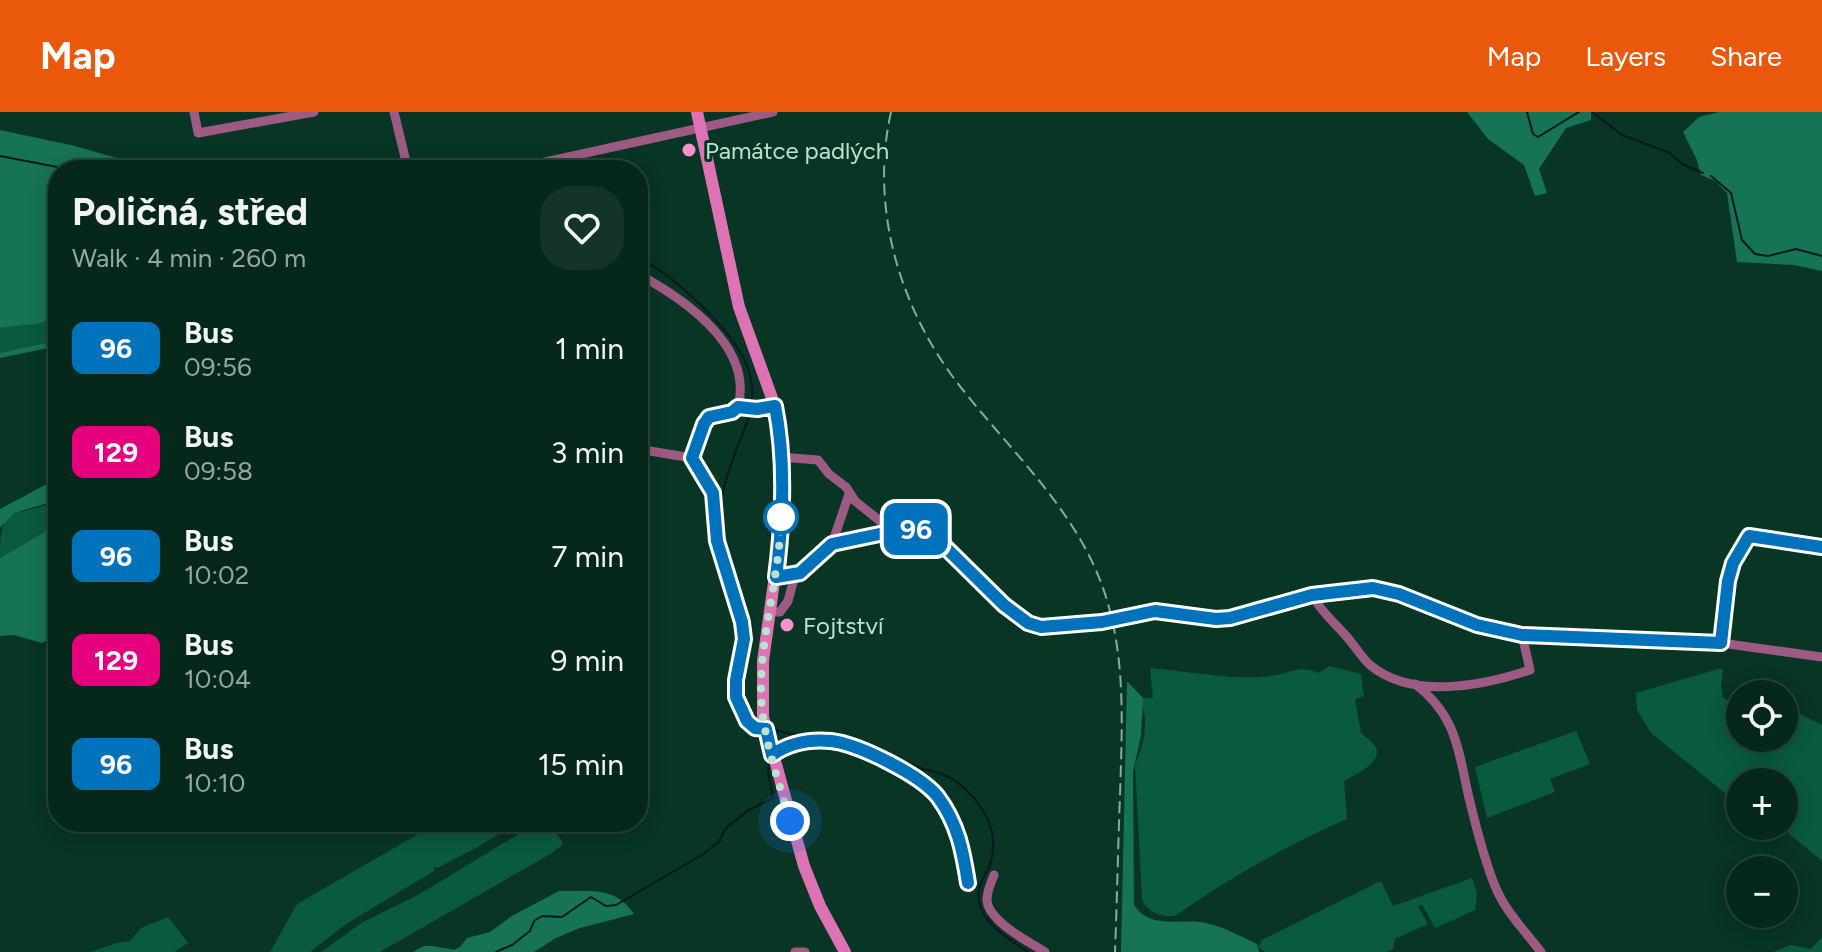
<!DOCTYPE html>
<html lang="en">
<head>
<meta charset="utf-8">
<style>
  :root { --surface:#06281b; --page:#143428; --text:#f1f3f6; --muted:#98a6a3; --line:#27443a; --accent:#ea580c }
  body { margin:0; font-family:Figtree,sans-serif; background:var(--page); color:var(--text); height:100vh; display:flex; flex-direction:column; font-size:30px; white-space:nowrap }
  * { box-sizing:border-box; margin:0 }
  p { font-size:26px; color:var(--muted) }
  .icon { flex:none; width:44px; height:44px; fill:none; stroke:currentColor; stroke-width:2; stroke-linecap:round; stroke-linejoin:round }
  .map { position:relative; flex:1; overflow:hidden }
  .panel { position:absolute; left:48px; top:48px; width:600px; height:672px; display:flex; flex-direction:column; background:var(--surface); border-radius:32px; box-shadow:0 4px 20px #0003,0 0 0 2px var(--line) }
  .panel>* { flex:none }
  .badge { padding:0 16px; border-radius:12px; font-size:28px; line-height:52px }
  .fabs { position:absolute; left:1726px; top:568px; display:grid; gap:16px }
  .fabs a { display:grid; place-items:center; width:72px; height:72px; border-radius:50%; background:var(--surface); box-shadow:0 4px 20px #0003,0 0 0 2px var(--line); font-size:40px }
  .you { position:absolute; width:40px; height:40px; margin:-20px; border:6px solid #fff; border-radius:50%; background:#1a73e8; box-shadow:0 0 0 12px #1a73e833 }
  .map>.badge { position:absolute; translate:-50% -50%; box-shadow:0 0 0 4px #fff }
  .round { display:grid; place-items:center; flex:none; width:84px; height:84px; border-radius:32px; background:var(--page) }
  .overview { display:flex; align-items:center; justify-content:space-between; height:136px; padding:0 24px }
  h1 { font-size:38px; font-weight:700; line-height:60px }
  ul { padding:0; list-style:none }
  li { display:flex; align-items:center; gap:24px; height:104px; padding:0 24px }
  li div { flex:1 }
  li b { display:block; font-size:30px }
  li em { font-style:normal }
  li .badge { min-width:88px; font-weight:700; text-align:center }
  header { display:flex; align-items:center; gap:48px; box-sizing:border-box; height:112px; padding:0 40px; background:var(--accent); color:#fff }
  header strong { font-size:38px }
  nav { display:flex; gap:44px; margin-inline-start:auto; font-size:28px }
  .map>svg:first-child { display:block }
  .green { fill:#0a5a3f }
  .forest { fill:#167353 }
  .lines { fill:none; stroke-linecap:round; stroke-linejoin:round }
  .stream { stroke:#031921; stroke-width:2 }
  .minor { stroke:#9d5b83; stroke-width:9 }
  .secondary { stroke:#dd73b4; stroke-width:12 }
  .rail { stroke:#86ae9c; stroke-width:2; stroke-dasharray:12 6; stroke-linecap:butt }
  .line-casing { stroke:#fff; stroke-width:18 }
  .line { stroke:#0072bc; stroke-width:12 }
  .walk { stroke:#bce2cf; stroke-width:8; stroke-dasharray:0 14.4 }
  .poi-dot { fill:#f790ce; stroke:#083524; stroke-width:3 }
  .stop-dot { fill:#fff; stroke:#0072bc; stroke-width:4 }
  .labels { text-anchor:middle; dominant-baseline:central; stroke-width:6; stroke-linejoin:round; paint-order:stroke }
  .poi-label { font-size:24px; fill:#bce2cf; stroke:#083524; text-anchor:start }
</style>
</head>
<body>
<header>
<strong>Map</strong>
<nav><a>Map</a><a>Layers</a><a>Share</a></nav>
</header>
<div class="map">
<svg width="1822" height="840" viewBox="0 0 1822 840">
  <rect width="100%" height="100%" fill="#083524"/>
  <g class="green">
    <polygon points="58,206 58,228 0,241 0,216 37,212"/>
    <path d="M58,388v24l-58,34c0,-60 17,-38 58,-58z"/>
    <path d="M1330,554l31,8 3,22 -9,3 6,34c4,4 11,8 14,13 10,16 -21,29 -31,35l3,38c-60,26 -118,59 -172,97 -14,1 -28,-3 -33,-17l-7,-135c7,-14 11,-30 10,-46 -1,-9 -4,-11 -2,-20h10l-3,-30c36,3 92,14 126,7 17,-3 25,-10 42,-2z"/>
    <polygon points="1718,557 1723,557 1721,575 1723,585 1729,590 1740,591 1740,626 1784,626 1784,594 1822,613 1822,749 1780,714 1784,714 1784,670 1740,670 1740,690 1726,682 1651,621 1637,598 1636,581"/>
    <polygon points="1576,619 1590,652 1550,667 1555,680 1487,706 1475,655"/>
    <polygon points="439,710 518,710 478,735 437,756 434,755 434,759 346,812 310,840 270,840 297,792"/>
    <polygon points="547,710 562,729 562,733 552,741 380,840 321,840 363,810 418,783 522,720 530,720"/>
    <polygon points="1472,766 1477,780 1475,798 1435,816 1423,794 1420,793 1418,794 1428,812 1395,827 1393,837 1387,840 1265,840 1258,835 1262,828 1381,769 1393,794"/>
    <polygon points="168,805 188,831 174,840 91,840 116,831 130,829 141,816"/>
    <polygon points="1822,825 1822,840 1774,840 1790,833 1811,837"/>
  </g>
  <g class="forest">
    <polygon points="1467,0 1591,0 1591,8 1566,16 1539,57 1547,81 1535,84 1524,53 1488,27"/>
    <polygon points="1719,0 1822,0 1822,159 1794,153 1737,150 1727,81 1715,69 1701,63 1696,46 1683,20 1699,5"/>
    <polygon points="0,18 75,34 158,58 58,58 58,206 37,212 0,216"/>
    <polygon points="58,228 58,234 0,246 0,241"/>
    <polygon points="58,366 58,388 14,401 0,416 0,397"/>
    <polygon points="58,412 58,524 42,531 14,523 0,524 0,446"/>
    <path d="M1127,569l16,17 -2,37 -8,37 1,133c18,27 50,11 76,19 16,4 32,13 47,20l2,8h-138z"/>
    <path d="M559,779c31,0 57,-5 75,23l-54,14 -24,10 -22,14h-121l11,-6h9l21,4 6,-3 7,-9 23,-6 22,-16z"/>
  </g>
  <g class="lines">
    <g class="stream">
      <polyline points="1527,0 1533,22 1538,25 1579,0"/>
      <polyline points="1592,0 1622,23 1670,41 1682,52 1703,61"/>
      <polyline points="0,44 73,58"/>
      <polyline points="1711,64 1731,81 1742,128 1755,142 1768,144 1796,137 1822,144"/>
      <path d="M638,146c31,13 83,63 101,92 10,16 15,35 13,54"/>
      <path d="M740,580l12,-67 -30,-89c-9,-40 15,-85 28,-122"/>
      <polyline points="742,587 749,600 757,606"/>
      <path d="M773,616c20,11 38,4 59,6 27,3 61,23 86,33 12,5 28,6 39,15 24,19 43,47 34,79 -5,17 -17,24 -11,45 5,19 33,35 48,46"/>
      <polyline points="496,840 512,833 530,819 534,809 542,804 562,805 591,785 606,794 616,793 702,743 719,730 725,717 747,699 773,686 768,659 770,651"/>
    </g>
    <g class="minor">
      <polyline points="194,0 198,21 314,0"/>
      <polyline points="394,0 408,58"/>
      <polyline points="508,58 773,0"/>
      <path d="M638,162c46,25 116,72 100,133l19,2 18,-3"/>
      <polyline points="738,295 732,300 707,307 692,346 713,381 717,429 742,510 743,536 735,574 738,590 747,609 755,616 766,617"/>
      <polyline points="638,337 692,346"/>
      <polyline points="780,345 818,348 829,362 846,375 855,389 890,417"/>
      <polyline points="832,432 849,382"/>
      <polyline points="776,465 800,461 832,432 890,417 908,416 934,424 1004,493 1028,511 1041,515 1102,510 1155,499 1216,507 1230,506 1312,483 1373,476 1399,482 1477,513 1522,523 1721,531 1822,545"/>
      <path d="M1312,483c9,17 22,27 35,42 8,9 14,20 23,28 42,35 113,21 160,5l-8,-35"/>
      <polyline points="770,500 780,500 788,489 795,463"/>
      <polyline points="1721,531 1728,469 1733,451 1749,424 1822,435"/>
      <path d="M1415,572c42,32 43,66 54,114 7,29 15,61 26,88 10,25 30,45 46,66"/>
      <path d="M772,643c17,-12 38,-16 59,-14 27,3 90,35 107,56 20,27 25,54 30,86"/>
      <path d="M994,763c-3,7 -7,17 -7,25 1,21 42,42 58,52"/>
      <polyline points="795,840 805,840"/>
    </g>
    <polyline class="secondary" points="697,0 739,195 772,286 779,318 781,420 763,549 763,605 804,754 820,794 845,840"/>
    <path class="rail" d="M891,0c-22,98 10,201 72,278 52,66 117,124 143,207 20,64 16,131 14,198 -2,52 -3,105 -5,157"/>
  </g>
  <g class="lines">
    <defs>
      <path id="line" d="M968,771c-5,-32 -10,-59 -30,-86 -17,-22 -80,-53 -107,-56 -21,-2 -42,2 -59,14l-6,-26 -11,-1 -8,-7 -11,-24v-17l8,-41 -2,-17 -25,-81 -4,-48 -21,-35 12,-34 5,-7 23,-5 6,-5 19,2 18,-3c11,55 8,116 1,171l24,-4 32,-29 76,-16 26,8 70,69 24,18 13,4 61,-5 53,-11 61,8 14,-1 82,-23 61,-7 26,6 78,31 45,10 199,8 7,-62 5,-18 16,-27 73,11"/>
    </defs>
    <use href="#line" class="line-casing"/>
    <use href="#line" class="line"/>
    <path class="walk" d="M781,405c-1,58 -20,114 -20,172 0,44 17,90 29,132"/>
  </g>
  <g class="poi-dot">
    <circle cx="689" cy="38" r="8"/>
    <circle cx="787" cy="513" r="8"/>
  </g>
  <circle class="stop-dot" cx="781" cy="405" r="16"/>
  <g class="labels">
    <g class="poi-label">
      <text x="705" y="38">Památce padlých</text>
      <text x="803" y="513">Fojtství</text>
    </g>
  </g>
</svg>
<div class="fabs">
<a><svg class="icon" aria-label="locate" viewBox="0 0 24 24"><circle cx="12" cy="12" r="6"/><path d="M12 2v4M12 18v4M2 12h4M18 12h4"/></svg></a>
<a>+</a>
<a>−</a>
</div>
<div class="you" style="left:790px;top:709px"></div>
<b class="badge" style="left:916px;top:417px;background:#0072bc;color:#fff">96</b>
<section class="panel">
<div class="overview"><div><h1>Poličná, střed</h1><p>Walk · 4 min · 260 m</p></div><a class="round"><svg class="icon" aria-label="heart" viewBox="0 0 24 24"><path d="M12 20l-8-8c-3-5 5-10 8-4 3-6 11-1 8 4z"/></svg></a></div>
<ul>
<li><span class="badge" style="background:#0072bc;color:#fff">96</span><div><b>Bus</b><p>09:56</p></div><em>1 min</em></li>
<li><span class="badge" style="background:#e6007e;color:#fff">129</span><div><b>Bus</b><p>09:58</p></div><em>3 min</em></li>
<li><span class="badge" style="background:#0072bc;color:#fff">96</span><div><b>Bus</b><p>10:02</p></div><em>7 min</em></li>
<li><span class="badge" style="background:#e6007e;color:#fff">129</span><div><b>Bus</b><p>10:04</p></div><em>9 min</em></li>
<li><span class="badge" style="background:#0072bc;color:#fff">96</span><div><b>Bus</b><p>10:10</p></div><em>15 min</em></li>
</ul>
</section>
</div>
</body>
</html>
